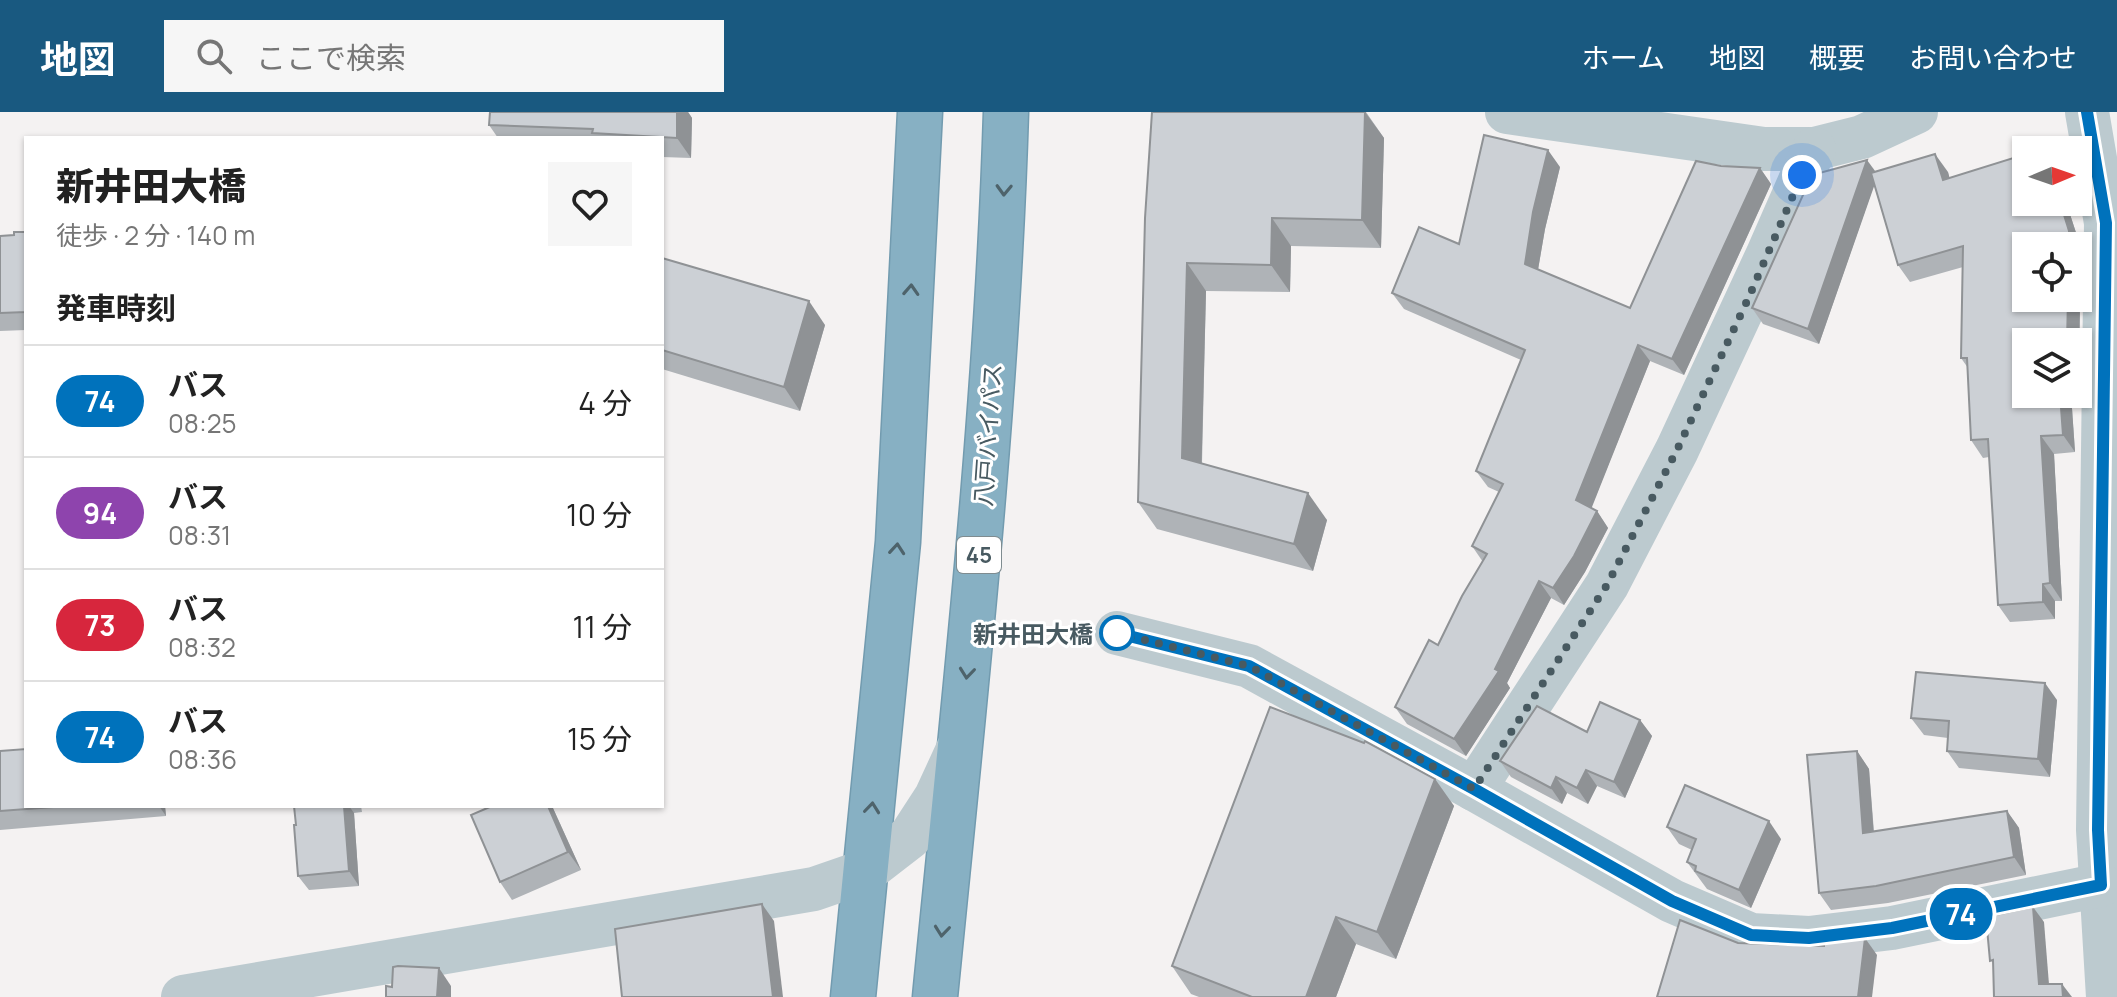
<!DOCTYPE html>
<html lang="ja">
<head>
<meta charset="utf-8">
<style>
  :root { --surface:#fff; --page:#f6f6f6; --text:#222; --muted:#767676; --line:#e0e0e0; --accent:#195980 }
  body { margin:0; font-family:Manrope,"Noto Sans JP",sans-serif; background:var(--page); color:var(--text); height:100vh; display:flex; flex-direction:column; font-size:30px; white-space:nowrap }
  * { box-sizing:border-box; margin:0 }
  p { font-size:26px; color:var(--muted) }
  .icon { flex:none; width:44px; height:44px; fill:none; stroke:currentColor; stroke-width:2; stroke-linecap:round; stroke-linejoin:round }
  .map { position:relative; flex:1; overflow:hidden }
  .side { position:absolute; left:24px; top:24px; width:640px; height:672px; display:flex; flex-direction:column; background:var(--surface); border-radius:0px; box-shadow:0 2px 6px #0004 }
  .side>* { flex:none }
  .badge { padding:0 16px; border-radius:26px; font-size:28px; line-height:52px }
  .needle { width:52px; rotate:88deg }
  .tools { position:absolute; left:2012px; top:24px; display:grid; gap:16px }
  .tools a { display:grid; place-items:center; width:80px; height:80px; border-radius:0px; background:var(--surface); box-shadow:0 2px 6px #0004; font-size:40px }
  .you { position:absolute; width:40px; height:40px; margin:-20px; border:6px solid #fff; border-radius:50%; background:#1a73e8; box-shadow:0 0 0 12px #1a73e833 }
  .map>.badge { position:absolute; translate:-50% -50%; box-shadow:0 0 0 4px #fff }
  h2 { padding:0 32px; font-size:30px; line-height:72px }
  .round { display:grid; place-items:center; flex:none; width:84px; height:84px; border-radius:0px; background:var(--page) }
  .overview { display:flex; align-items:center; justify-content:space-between; height:136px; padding:0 32px }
  h1 { font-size:38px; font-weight:800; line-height:60px }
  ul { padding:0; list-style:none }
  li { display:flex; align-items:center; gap:24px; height:112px; padding:0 32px; border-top:2px solid var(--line) }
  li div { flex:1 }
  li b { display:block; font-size:30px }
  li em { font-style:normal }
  li .badge { min-width:88px; font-weight:700; text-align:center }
  header { display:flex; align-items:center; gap:48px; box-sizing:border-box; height:112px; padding:0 40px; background:var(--accent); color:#fff }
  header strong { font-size:38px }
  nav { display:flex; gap:44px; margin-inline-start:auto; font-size:28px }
  .search { width:560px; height:72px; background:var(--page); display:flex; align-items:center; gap:20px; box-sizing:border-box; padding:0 28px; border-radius:0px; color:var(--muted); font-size:30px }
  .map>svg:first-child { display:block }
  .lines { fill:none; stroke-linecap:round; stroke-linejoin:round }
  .highway-casing { stroke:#729baf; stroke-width:47 }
  .minor { stroke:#bccacf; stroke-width:44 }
  .highway { stroke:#87b0c3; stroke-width:44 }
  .wall { fill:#afb3b7 }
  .shaded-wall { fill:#8f9295 }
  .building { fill:#ccd0d5; stroke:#8f9295; stroke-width:2 }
  .oneway { stroke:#4e636b }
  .line-casing { stroke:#fff; stroke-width:18 }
  .line { stroke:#0072bc; stroke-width:12 }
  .walk { stroke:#485a61; stroke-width:8; stroke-dasharray:0 14.4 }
  .stop-dot { fill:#fff; stroke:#0072bc; stroke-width:4 }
  .labels { text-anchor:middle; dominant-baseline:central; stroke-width:6; stroke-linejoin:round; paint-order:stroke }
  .shield { fill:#fff; stroke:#7f8c90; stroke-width:2 }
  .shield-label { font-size:22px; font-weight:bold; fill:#485a61 }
  .street-label { font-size:24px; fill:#485a61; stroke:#fff }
  .stop-label { font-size:24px; font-weight:bold; fill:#485a61; stroke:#fff; text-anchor:end }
</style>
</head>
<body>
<header>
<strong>地図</strong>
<div class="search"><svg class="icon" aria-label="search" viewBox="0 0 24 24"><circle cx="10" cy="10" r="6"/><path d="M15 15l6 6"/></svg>ここで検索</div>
<nav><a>ホーム</a><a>地図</a><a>概要</a><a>お問い合わせ</a></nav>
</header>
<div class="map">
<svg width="2117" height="885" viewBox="0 0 2117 885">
  <rect width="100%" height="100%" fill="#f4f2f2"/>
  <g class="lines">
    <defs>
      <g id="highway">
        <polyline points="853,885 898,430 920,0"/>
        <path d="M935,885c29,-294 62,-589 71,-885"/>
      </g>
    </defs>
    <use href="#highway" class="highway-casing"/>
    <g class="minor">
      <polyline points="1507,0 1764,37 1814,37 1862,25 1916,0"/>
      <polyline points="2087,0 2106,111 2098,718 2108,885"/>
      <polyline points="1117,521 1249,554 1474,677 1672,789 1751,823 1809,826 1892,816 2101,773"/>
      <polyline points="1474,677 1607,473 1677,338 1768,142 1814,37"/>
      <polyline points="183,885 814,777 866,759 910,725 936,685 959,635"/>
    </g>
    <use href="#highway" class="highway"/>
  </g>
  <g class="wall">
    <polygon points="490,0 688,0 692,6 691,46 662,45 662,26 498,26 489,13"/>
    <polygon points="1152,0 1366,0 1384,26 1381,136 1291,134 1290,180 1206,179 1202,352 1327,408 1313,459 1157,417 1138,390"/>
    <polygon points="1721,54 1760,56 1771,72 1684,263 1650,249 1591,396 1597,399 1608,416 1585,460 1564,493 1551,486 1507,571 1510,576 1466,644 1407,612 1395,595 1438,533 1483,450 1472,434 1499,380 1488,375 1476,359 1521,248 1404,197 1392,181 1560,55 1545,117 1538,158 1630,196"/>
    <polygon points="1875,60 1948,60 1949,66 2026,90 2066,90 2081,136 2079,250 2078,250 2078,230 2026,230 2071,282 2075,340 2054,342 2062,489 2055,489 2055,507 2010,510 1998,493 1989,345 1983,346 1971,328 1968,256 1961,246 1963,155 1910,170 1898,153 1874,73 1819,232 1763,212 1752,196"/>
    <polygon points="26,120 26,218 0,219 0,124 14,123"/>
    <polygon points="662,146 825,213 800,299 662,257"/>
    <polygon points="2057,588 2050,665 1959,656 1947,639 1948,626 1924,623 1911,606"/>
    <polygon points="1640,608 1652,624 1625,686 1597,674 1588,692 1567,681 1562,692 1511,665 1500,649 1587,620"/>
    <polygon points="0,639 26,694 165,694 166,704 0,718"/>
    <polygon points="1857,639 1869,657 1874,720 2007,699 2019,716 2026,763 1888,791 1831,798 1819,781"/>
    <polygon points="1435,667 1454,694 1396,847 1356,832 1336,885 1199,885 1191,882 1172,854"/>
    <polygon points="294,694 361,694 362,700 354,701 359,774 309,778 298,764 296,713"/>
    <polygon points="552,694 581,758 512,788 500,770"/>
    <polygon points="1667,715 1781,727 1751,796 1707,777 1687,750 1692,738 1679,732"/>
  </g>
  <g class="shaded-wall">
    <polygon points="677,0 688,0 692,6 691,46 677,26"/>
    <polygon points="1365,0 1384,26 1381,136 1362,108"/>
    <polygon points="1548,38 1560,55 1545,117 1536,169 1525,152 1533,100"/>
    <polygon points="1935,42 1948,60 1955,86 1943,68"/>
    <polygon points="1867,48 1878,63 1819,232 1808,217"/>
    <polygon points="1760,56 1771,72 1684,263 1672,247"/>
    <polygon points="2060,90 2066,90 2081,136 2079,250 2078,248 2078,230 2067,230 2068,186 2078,186 2078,134 2068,134"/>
    <polygon points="1272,106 1291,134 1290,180 1271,153"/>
    <polygon points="1187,151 1206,179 1201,374 1182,346"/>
    <polygon points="809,189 825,213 800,299 784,275"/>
    <polygon points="1638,233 1650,249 1588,405 1576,388"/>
    <polygon points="2060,282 2071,282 2075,340 2063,323"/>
    <polygon points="2041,324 2054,342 2062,489 2050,471"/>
    <polygon points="1308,381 1327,408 1313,459 1294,432"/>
    <polygon points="1597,399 1608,416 1585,460 1564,493 1553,476"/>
    <polygon points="1539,469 1551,486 1507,571 1510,576 1466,644 1454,627 1495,557"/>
    <polygon points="2043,472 2055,489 2055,507 2043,490"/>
    <polygon points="2045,571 2057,588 2050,665 2038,647"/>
    <polygon points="1640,608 1652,624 1625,686 1614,670"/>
    <polygon points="1857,639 1869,657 1875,739 1863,721"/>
    <polygon points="1586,658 1597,674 1588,692 1577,676"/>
    <polygon points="1556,665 1567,681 1562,692 1551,676"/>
    <polygon points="1435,667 1454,694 1396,847 1377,820"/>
    <polygon points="159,694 165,694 166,704"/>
    <polygon points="344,694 349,694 354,701 359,774 349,759"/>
    <polygon points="548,694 552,694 581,758 568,740"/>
    <polygon points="2007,699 2019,716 2026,763 2014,745"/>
    <polygon points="1769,709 1781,727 1751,796 1739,778"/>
    <polygon points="762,792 774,809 783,885 773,885"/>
    <polygon points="2033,795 2044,810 2050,885 2039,872"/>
    <polygon points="1336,805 1356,832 1336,885 1306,885"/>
    <polygon points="1865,826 1877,843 1872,885 1858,885"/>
    <polygon points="439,856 451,874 451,885 437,885"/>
    <polygon points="2062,872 2072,885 2063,885"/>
  </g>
  <g class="building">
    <polygon points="490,0 677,0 677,26 592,21 593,17 489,13"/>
    <polygon points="1152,0 1365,0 1362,108 1272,106 1271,153 1187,151 1182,346 1308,381 1294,432 1138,390 1145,106"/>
    <polygon points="1484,23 1548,38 1533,100 1525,152 1630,196 1696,49 1721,54 1760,56 1672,247 1638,233 1576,388 1597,399 1574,444 1553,476 1539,469 1495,557 1499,559 1454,627 1395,595 1429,528 1438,533 1462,484 1487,442 1472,434 1503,372 1476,359 1525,238 1392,181 1419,115 1459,132"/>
    <polygon points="1935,42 1943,68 2026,42 2026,90 2060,90 2069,119 2068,134 2026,134 2026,186 2068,186 2067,230 2026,230 2026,282 2060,282 2063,323 2041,324 2050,471 2043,472 2043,490 1998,493 1988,327 1971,328 1967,246 1961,246 1963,134 1898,153 1871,61"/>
    <polygon points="1867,48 1808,217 1752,196 1812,63"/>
    <polygon points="14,120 26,120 26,200 0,201 0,124 14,123"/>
    <polygon points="662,146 809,189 784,275 662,238"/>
    <polygon points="1916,560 2045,571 2038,647 1947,639 1949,609 1911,606"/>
    <polygon points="1600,590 1640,608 1614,670 1586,658 1577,676 1556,665 1551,676 1500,649 1537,594 1587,620"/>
    <polygon points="1270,595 1364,631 1365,629 1435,667 1377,820 1336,805 1306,885 1252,885 1172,854"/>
    <polygon points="26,637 26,694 67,694 0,699 0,639"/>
    <polygon points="1857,639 1863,721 2007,699 2014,745 1876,774 1819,781 1807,643"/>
    <polygon points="1685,673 1769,709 1739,778 1695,759 1696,754 1687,750 1696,727 1667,715"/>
    <polygon points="294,694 344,694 349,759 298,764 294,713 296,713"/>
    <polygon points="492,694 548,694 568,740 500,770 471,703"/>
    <polygon points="762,792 773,885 622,885 615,817"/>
    <polygon points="2033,795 2039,872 2062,872 2063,885 1994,885 1993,848 1990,849 1986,805"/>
    <polygon points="1680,808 1738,831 1824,834 1824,831 1865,826 1858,885 1657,885"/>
    <polygon points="398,854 439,856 437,885 386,885 386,874 392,875 393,855"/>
  </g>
  <defs><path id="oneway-chevron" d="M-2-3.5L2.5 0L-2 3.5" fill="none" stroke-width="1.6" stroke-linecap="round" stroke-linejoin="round" transform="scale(2)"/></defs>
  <g class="oneway">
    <use href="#oneway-chevron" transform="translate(1004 78) rotate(92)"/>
    <use href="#oneway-chevron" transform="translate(911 178) rotate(-87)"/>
    <use href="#oneway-chevron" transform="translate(897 437) rotate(-85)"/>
    <use href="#oneway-chevron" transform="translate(967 561) rotate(96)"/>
    <use href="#oneway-chevron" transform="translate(872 696) rotate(-84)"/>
    <use href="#oneway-chevron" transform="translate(942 819) rotate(96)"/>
  </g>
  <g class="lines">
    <defs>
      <polyline id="line" points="1117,521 1249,554 1474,677 1672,789 1751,823 1809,826 1892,816 2101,773 2098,718 2106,111 2087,0"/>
    </defs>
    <use href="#line" class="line-casing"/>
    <use href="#line" class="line"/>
    <polyline class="walk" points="1117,521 1249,554 1474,677 1607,473 1677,338 1748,187 1802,63"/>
  </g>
  <circle class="stop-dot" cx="1117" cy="521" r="16"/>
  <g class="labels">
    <rect class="shield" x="957" y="425" width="44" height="36" rx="6"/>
    <g class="shield-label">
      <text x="979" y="443">45</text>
    </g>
    <g class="street-label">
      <text transform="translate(987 323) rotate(-86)">八戸バイパス</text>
    </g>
    <g class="stop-label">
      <text x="1093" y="521">新井田大橋</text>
    </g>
  </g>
</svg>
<div class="tools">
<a><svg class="needle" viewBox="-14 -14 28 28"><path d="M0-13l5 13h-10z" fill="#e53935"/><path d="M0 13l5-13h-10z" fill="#767676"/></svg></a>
<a><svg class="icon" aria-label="locate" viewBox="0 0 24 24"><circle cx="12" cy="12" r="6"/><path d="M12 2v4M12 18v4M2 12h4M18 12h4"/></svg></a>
<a><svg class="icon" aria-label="layers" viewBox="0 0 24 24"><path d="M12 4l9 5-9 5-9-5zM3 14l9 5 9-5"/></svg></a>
</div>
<div class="you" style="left:1802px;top:63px"></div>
<b class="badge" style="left:1961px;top:802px;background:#0072bc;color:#fff">74</b>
<section class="side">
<div class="overview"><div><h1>新井田大橋</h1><p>徒歩 · 2 分 · 140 m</p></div><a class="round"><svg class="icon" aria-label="heart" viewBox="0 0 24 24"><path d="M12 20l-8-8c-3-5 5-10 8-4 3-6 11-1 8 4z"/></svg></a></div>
<h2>発車時刻</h2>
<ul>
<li><span class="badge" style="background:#0072bc;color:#fff">74</span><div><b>バス</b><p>08:25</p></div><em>4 分</em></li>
<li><span class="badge" style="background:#8e44ad;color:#fff">94</span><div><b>バス</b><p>08:31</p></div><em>10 分</em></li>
<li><span class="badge" style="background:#d7263d;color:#fff">73</span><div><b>バス</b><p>08:32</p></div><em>11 分</em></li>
<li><span class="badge" style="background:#0072bc;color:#fff">74</span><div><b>バス</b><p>08:36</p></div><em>15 分</em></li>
</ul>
</section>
</div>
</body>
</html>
